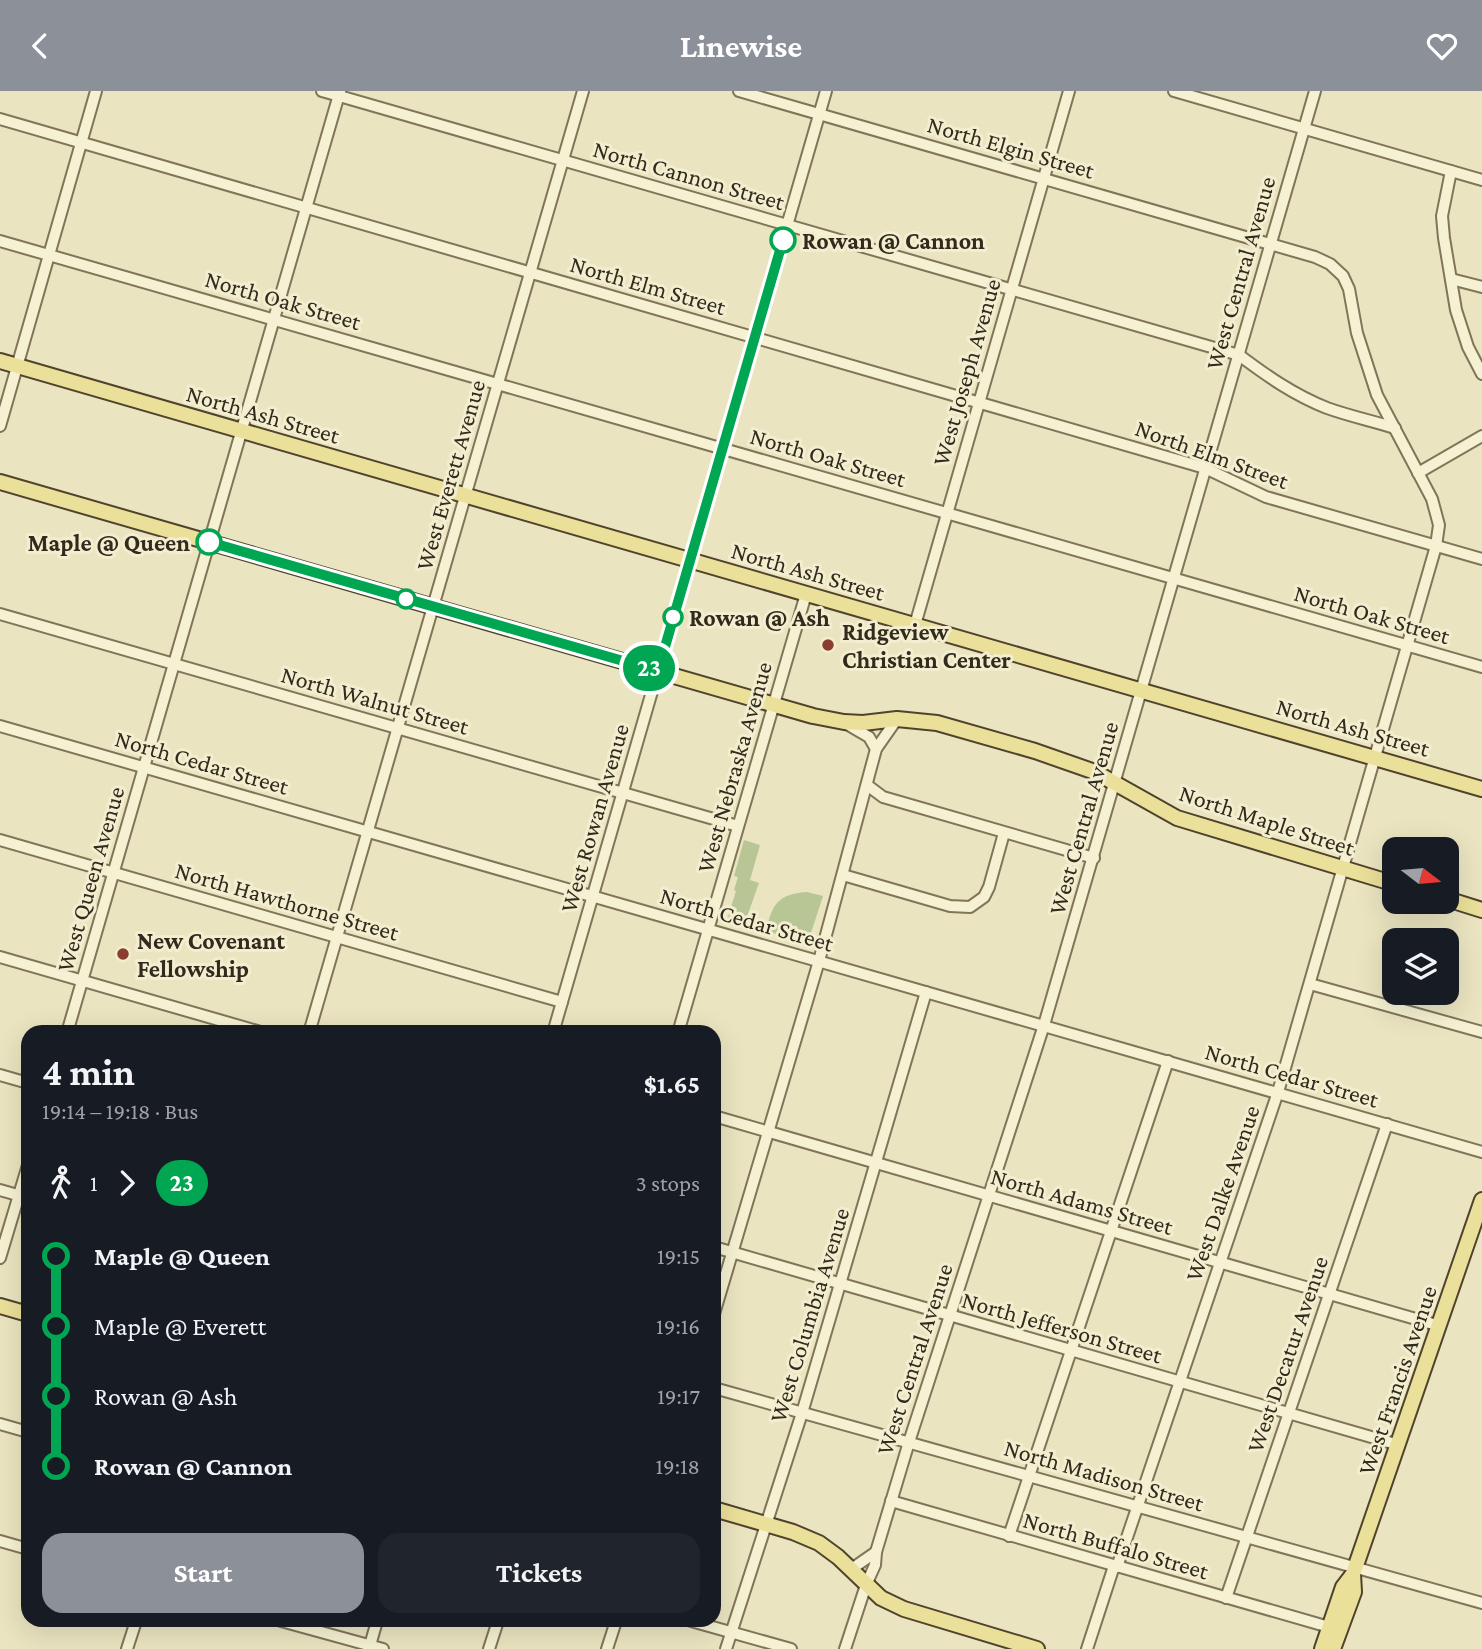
<!DOCTYPE html>
<html lang="en">
<head>
<meta charset="utf-8">
<style>
  :root { --surface:#171b24; --page:#20242c; --text:#f1f3f6; --muted:#9ea1a6; --accent:#8c9099 }
  body { margin:0; font-family:"Crimson Pro",serif; background:var(--page); color:var(--text); height:100vh; display:flex; flex-direction:column; font-size:26px; white-space:nowrap }
  * { box-sizing:border-box; margin:0 }
  p { font-size:23px; color:var(--muted) }
  .icon { flex:none; width:38px; height:38px; fill:none; stroke:currentColor; stroke-width:2; stroke-linecap:round; stroke-linejoin:round }
  .map { position:relative; flex:1; overflow:hidden }
  .details { position:absolute; left:21px; top:934px; width:700px; height:602px; display:flex; flex-direction:column; background:var(--surface); border-radius:21px; box-shadow:0 7px 28px #0002 }
  .details>* { flex:none }
  .badge { padding:0 14px; border-radius:23px; font-size:24px; line-height:46px }
  .needle { width:46px; rotate:106deg }
  .tools { position:absolute; left:1382px; top:746px; display:grid; gap:14px }
  .tools a { display:grid; place-items:center; width:77px; height:77px; border-radius:14px; background:var(--surface); box-shadow:0 7px 28px #0002; font-size:35px }
  .map>.badge { position:absolute; translate:-50% -50%; box-shadow:0 0 0 4px #fff }
  .legs { display:flex; align-items:center; gap:10px; height:77px; padding:0 21px; font-size:23px }
  .legs p { margin-inline-start:auto }
  .head { display:flex; align-items:center; justify-content:space-between; height:119px; padding:0 21px }
  h1 { font-size:38px; font-weight:700; line-height:52px }
  .button { display:flex; gap:14px; margin-top:auto; padding:14px 21px }
  .button a { flex:1; height:80px; border-radius:21px; background:var(--accent); color:#fff; font-size:28px; font-weight:700; line-height:80px; text-align:center }
  .button a+a { background:var(--page); color:var(--text) }
  ul { padding:0 21px; list-style:none }
  li { display:flex; align-items:center; gap:24px; height:70px; font-size:26px }
  li i { display:grid; place-items:center; width:10px; height:100%; margin:0 9px; background:currentColor }
  li i::after { content:''; width:18px; height:18px; margin:-9px; border:5px solid; border-radius:50%; background:var(--surface) }
  li p { margin-inline-start:auto }
  li:first-child i { background:linear-gradient(#0000 50%,currentColor 0) }
  li:last-child i { background:linear-gradient(currentColor 50%,#0000 0) }
  header { display:flex; justify-content:space-between; align-items:center; height:91px; padding:0 21px; background:var(--accent); color:#fff; font-size:32px; font-weight:700 }
  .map>svg:first-child { display:block }
  .green { fill:#b8c695 }
  .lines { fill:none; stroke-linecap:round; stroke-linejoin:round }
  .minor-casing { stroke:#817559; stroke-width:14 }
  .major-casing { stroke:#4f432e; stroke-width:18 }
  .minor { stroke:#f5f1d2; stroke-width:10 }
  .major { stroke:#ebe099; stroke-width:14 }
  .line-1-casing { stroke:#fff; stroke-width:16 }
  .line-1 { stroke:#00a651; stroke-width:10 }
  .stop-1-dot { fill:#fff; stroke:#00a651; stroke-width:3.5 }
  .poi-dot { fill:#8b3e2e; stroke:#f2eecf; stroke-width:2.5 }
  .labels { text-anchor:middle; dominant-baseline:central; stroke-width:6; stroke-linejoin:round; paint-order:stroke }
  .street-label { font-size:24px; fill:#322b1d; stroke:#f2eecf }
  .stop-label { font-size:24px; font-weight:bold; fill:#322b1d; stroke:#f2eecf; text-anchor:start }
  .poi-label { font-size:24px; font-weight:bold; fill:#322b1d; stroke:#f2eecf; text-anchor:start }
</style>
</head>
<body>
<header><svg class="icon" aria-label="back" viewBox="0 0 24 24"><path d="M15 5l-7 7 7 7"/></svg>Linewise<svg class="icon" aria-label="heart" viewBox="0 0 24 24"><path d="M12 20l-8-8c-3-5 5-10 8-4 3-6 11-1 8 4z"/></svg></header>
<div class="map">
<svg width="1482" height="1558" viewBox="0 0 1482 1558">
  <rect width="100%" height="100%" fill="#eae4c0"/>
  <g class="green">
    <polygon points="744,749 760,754 750,789 759,792 744,834 727,829 736,800 734,799 738,786 734,785"/>
    <path d="M807,801l16,4 -14,43 -4,3 -39,-11c6,-27 12,-37 41,-39z"/>
  </g>
  <g class="lines">
    <defs>
      <g id="minor">
        <path d="M322,0l917,264c28,21 55,40 88,53 22,8 46,13 68,20"/>
        <polyline points="739,0 1315,166 1330,173 1343,185 1349,198 1357,242 1377,304 1432,408 1439,434 1436,455 1278,1001 1117,1476"/>
        <polyline points="1174,0 1482,89"/>
        <polyline points="0,28 1205,377 1266,406 1482,468"/>
        <polyline points="1451,80 1442,125 1444,147 1456,219 1468,256 1482,283"/>
        <polyline points="0,150 1482,576"/>
        <polyline points="1451,188 1482,196"/>
        <polyline points="0,335 96,0"/>
        <polyline points="1418,382 1482,345"/>
        <polyline points="0,523 738,735"/>
        <polyline points="915,534 1069,0"/>
        <polyline points="845,632 869,646 876,658"/>
        <polyline points="0,635 1482,1061"/>
        <polyline points="867,694 883,706 1094,767"/>
        <polyline points="0,749 562,911"/>
        <polyline points="843,784 950,815 970,816 984,806 989,796 1004,742"/>
        <polyline points="0,866 264,942"/>
        <polyline points="1310,893 1482,941"/>
        <polyline points="67,942 340,0"/>
        <polyline points="309,942 583,0"/>
        <polyline points="553,942 826,0"/>
        <polyline points="678,942 806,503"/>
        <polyline points="0,984 28,992"/>
        <polyline points="714,1025 1440,1235"/>
        <polyline points="0,1099 28,1107"/>
        <polyline points="714,1156 1399,1354"/>
        <polyline points="0,1167 28,1074"/>
        <polyline points="714,1223 819,870 876,658 897,628"/>
        <polyline points="714,1297 1482,1512"/>
        <polyline points="0,1333 28,1341"/>
        <polyline points="891,1410 1329,1536"/>
        <polyline points="1009,1445 1168,970"/>
        <polyline points="0,1450 28,1458"/>
        <polyline points="850,1479 876,1461"/>
        <polyline points="1226,1507 1387,1033"/>
        <polyline points="281,1530 383,1558"/>
        <polyline points="691,1530 791,1558"/>
        <polyline points="127,1558 136,1530"/>
        <polyline points="369,1558 377,1530"/>
        <polyline points="489,1558 498,1530"/>
        <polyline points="607,1558 616,1530"/>
        <polyline points="726,1558 802,1322 926,901"/>
        <polyline points="845,1558 866,1494 875,1474 876,1461 909,1351 1044,934 1315,0"/>
        <polyline points="1087,1558 1114,1475"/>
      </g>
      <g id="major">
        <polyline points="0,270 1482,698"/>
        <polyline points="0,391 813,625 844,631 863,632 897,628 937,632 1035,660 1095,681 1177,727 1395,793"/>
        <polyline points="1447,808 1482,819"/>
        <polyline points="0,1215 28,1223"/>
        <polyline points="714,1418 793,1441 819,1452 838,1466 881,1507 904,1518 1037,1558"/>
        <polyline points="1322,1558 1343,1496 1353,1483 1482,1109"/>
        <polyline points="1333,1558 1354,1501 1353,1483"/>
      </g>
    </defs>
    <use href="#minor" class="minor-casing"/>
    <use href="#major" class="major-casing"/>
    <use href="#minor" class="minor"/>
    <use href="#major" class="major"/>
  </g>
  <g class="lines">
    <defs>
      <polyline id="line-1" points="209,451 658,580 783,149"/>
    </defs>
    <use href="#line-1" class="line-1-casing"/>
    <use href="#line-1" class="line-1"/>
  </g>
  <g class="stop-1-dot">
    <circle cx="783" cy="149" r="12"/>
    <circle cx="209" cy="451" r="12"/>
    <circle cx="406" cy="508" r="9"/>
    <circle cx="673" cy="526" r="9"/>
  </g>
  <g class="poi-dot">
    <circle cx="828" cy="554" r="7"/>
    <circle cx="123" cy="863" r="7"/>
  </g>
  <g class="labels">
    <g class="street-label">
      <text transform="translate(1011 56) rotate(16)">North Elgin Street</text>
      <text transform="translate(689 84) rotate(16)">North Cannon Street</text>
      <text transform="translate(1240 182) rotate(-74)">West Central Avenue</text>
      <text transform="translate(648 194) rotate(16)">North Elm Street</text>
      <text transform="translate(283 209) rotate(16)">North Oak Street</text>
      <text transform="translate(966 281) rotate(-74)">West Joseph Avenue</text>
      <text transform="translate(263 323) rotate(16)">North Ash Street</text>
      <text transform="translate(1212 363) rotate(20)">North Elm Street</text>
      <text transform="translate(828 366) rotate(16)">North Oak Street</text>
      <text transform="translate(450 384) rotate(-74)">West Everett Avenue</text>
      <text transform="translate(808 480) rotate(16)">North Ash Street</text>
      <text transform="translate(1372 523) rotate(16)">North Oak Street</text>
      <text transform="translate(375 609) rotate(16)">North Walnut Street</text>
      <text transform="translate(1353 636) rotate(16)">North Ash Street</text>
      <text transform="translate(202 671) rotate(16)">North Cedar Street</text>
      <text transform="translate(734 676) rotate(-74)">West Nebraska Avenue</text>
      <text transform="translate(594 727) rotate(-74)">West Rowan Avenue</text>
      <text transform="translate(1083 727) rotate(-74)">West Central Avenue</text>
      <text transform="translate(1267 729) rotate(18)">North Maple Street</text>
      <text transform="translate(90 788) rotate(-74)">West Queen Avenue</text>
      <text transform="translate(287 810) rotate(16)">North Hawthorne Street</text>
      <text transform="translate(747 828) rotate(16)">North Cedar Street</text>
      <text transform="translate(1292 984) rotate(16)">North Cedar Street</text>
      <text transform="translate(1222 1102) rotate(-71)">West Dalke Avenue</text>
      <text transform="translate(1082 1110) rotate(16)">North Adams Street</text>
      <text transform="translate(809 1224) rotate(-73)">West Columbia Avenue</text>
      <text transform="translate(1062 1236) rotate(16)">North Jefferson Street</text>
      <text transform="translate(1287 1263) rotate(-71)">West Decatur Avenue</text>
      <text transform="translate(914 1268) rotate(-72)">West Central Avenue</text>
      <text transform="translate(1397 1289) rotate(-71)">West Francis Avenue</text>
      <text transform="translate(1104 1384) rotate(16)">North Madison Street</text>
      <text transform="translate(1116 1454) rotate(16)">North Buffalo Street</text>
    </g>
    <g class="stop-label">
      <text x="802" y="149">Rowan @ Cannon</text>
      <text x="190" y="451" text-anchor="end">Maple @ Queen</text>
      <text x="689" y="526">Rowan @ Ash</text>
    </g>
    <g class="poi-label">
      <text x="842" y="540">Ridgeview<tspan x="842" dy="28">Christian Center</tspan></text>
      <text x="137" y="849">New Covenant<tspan x="137" dy="28">Fellowship</tspan></text>
    </g>
  </g>
</svg>
<div class="tools">
<a><svg class="needle" viewBox="-14 -14 28 28"><path d="M0-13l5 13h-10z" fill="#e53935"/><path d="M0 13l5-13h-10z" fill="#9ea1a6"/></svg></a>
<a><svg class="icon" aria-label="layers" viewBox="0 0 24 24"><path d="M12 4l9 5-9 5-9-5zM3 14l9 5 9-5"/></svg></a>
</div>
<b class="badge" style="left:649px;top:577px;background:#00a651;color:#fff">23</b>
<section class="details">
<div class="head"><div><h1>4 min</h1><p>19:14 – 19:18 · Bus</p></div><b>$1.65</b></div>
<div class="legs"><svg class="icon" aria-label="walk" viewBox="0 0 24 24"><circle cx="13" cy="4" r="2"/><path d="M13 8l-2 6 4 7M11 14l-3 7M7 12l3-4h3l4 4"/></svg>1<svg class="icon" aria-label="forward" viewBox="0 0 24 24"><path d="M9 5l7 7-7 7"/></svg><b class="badge" style="background:#00a651;color:#fff">23</b><p>3 stops</p></div>
<ul>
<li><i style="color:#00a651"></i><b>Maple @ Queen</b><p>19:15</p></li>
<li><i style="color:#00a651"></i><span>Maple @ Everett</span><p>19:16</p></li>
<li><i style="color:#00a651"></i><span>Rowan @ Ash</span><p>19:17</p></li>
<li><i style="color:#00a651"></i><b>Rowan @ Cannon</b><p>19:18</p></li>
</ul>
<div class="button"><a>Start</a><a>Tickets</a></div>
</section>
</div>
</body>
</html>
